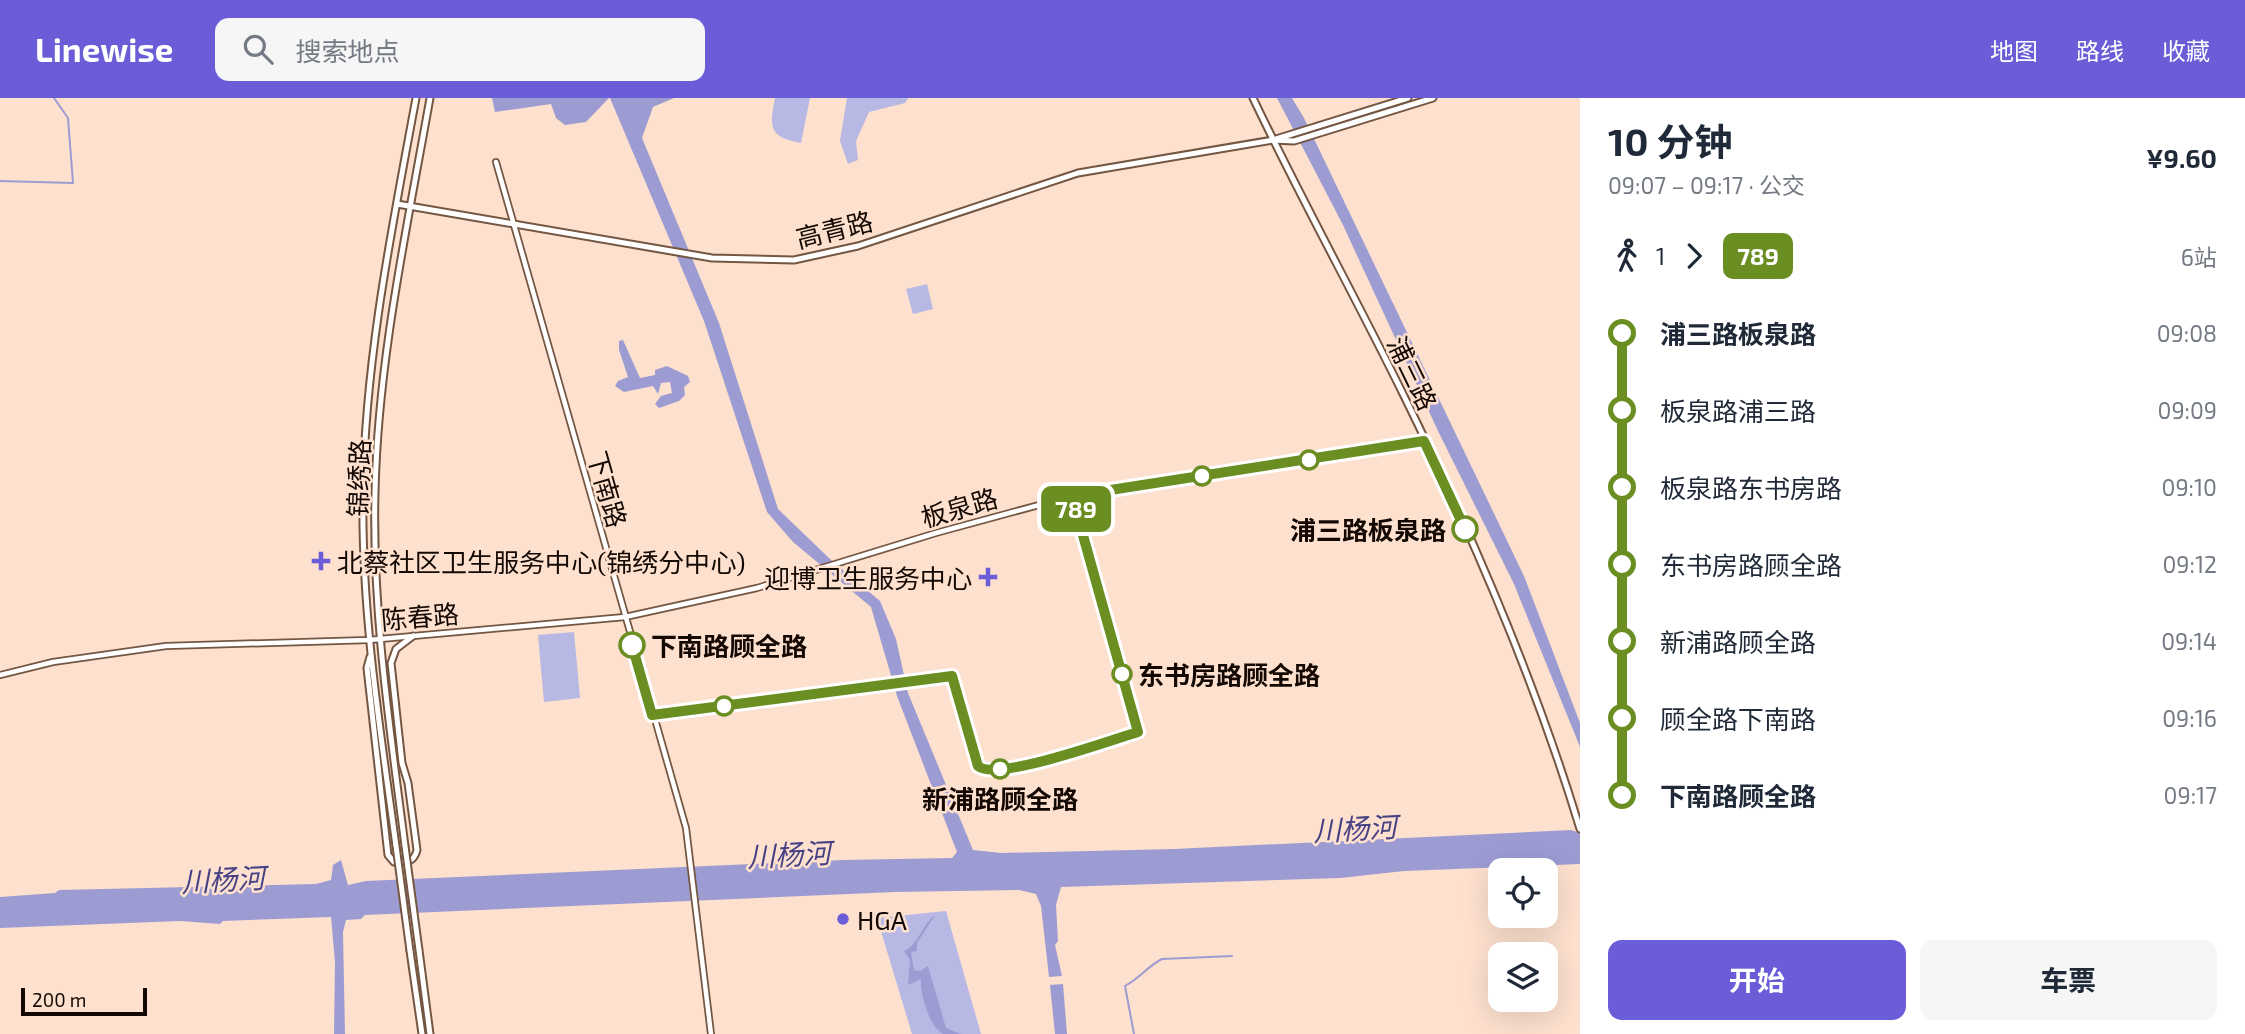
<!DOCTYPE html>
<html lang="zh">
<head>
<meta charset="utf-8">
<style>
  :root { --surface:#fff; --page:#f6f6f7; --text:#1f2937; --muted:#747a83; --accent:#6a5dd7 }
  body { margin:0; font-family:"Exo 2","Noto Sans SC",sans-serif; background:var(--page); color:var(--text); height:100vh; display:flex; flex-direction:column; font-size:26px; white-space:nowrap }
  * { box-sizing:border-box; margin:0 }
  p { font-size:23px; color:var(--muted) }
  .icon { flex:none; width:38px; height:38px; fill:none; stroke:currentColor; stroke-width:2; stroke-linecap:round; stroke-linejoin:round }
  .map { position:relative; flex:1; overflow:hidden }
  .drawer { display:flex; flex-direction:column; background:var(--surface); width:665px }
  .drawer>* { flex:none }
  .badge { padding:0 14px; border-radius:10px; font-size:24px; line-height:46px }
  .controls { position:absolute; left:1488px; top:760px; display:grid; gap:14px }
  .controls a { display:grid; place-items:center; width:70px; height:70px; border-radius:14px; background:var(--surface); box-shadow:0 7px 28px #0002; font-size:35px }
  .scale { position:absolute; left:21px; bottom:18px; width:126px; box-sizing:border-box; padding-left:7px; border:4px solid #140803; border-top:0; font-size:19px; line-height:24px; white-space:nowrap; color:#140803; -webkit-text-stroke:5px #fde0ce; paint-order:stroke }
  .map>.badge { position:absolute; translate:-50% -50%; box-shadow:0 0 0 4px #fff }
  .legs { display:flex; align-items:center; gap:10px; height:77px; padding:0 28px; font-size:23px }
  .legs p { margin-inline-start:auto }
  .overview { display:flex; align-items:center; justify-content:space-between; height:119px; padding:0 28px }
  h1 { font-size:38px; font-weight:700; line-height:52px }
  .action { display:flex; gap:14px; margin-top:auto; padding:14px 28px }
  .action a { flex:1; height:80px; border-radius:14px; background:var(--accent); color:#fff; font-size:28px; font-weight:700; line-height:80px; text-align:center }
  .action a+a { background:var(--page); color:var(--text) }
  ul { padding:0 28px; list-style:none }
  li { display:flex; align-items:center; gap:24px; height:77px; font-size:26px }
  li i { display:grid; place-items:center; width:10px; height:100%; margin:0 9px; background:currentColor }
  li i::after { content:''; width:18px; height:18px; margin:-9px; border:5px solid; border-radius:50%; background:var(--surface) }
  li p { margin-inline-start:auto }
  li:first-child i { background:linear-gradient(#0000 50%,currentColor 0) }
  li:last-child i { background:linear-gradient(currentColor 50%,#0000 0) }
  header { display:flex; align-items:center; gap:42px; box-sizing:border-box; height:98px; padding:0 35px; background:var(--accent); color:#fff }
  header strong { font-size:33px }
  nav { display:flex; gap:38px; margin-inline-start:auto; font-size:24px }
  .search { width:490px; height:63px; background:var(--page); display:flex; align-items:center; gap:18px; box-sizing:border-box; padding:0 24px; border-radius:14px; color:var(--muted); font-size:26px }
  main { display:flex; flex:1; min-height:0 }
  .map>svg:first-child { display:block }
  .green { fill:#b7b8e3 }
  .water { fill:#9c9cd3 }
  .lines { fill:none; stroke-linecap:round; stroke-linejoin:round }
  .stream { stroke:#9c9cd3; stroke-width:2 }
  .tertiary-casing { stroke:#745642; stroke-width:8 }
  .secondary-casing { stroke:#745642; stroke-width:9 }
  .tertiary { stroke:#fff; stroke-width:4.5 }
  .secondary { stroke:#fff; stroke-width:5 }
  .secondary-bridge-casing { stroke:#745642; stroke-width:9; stroke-linecap:butt }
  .secondary-bridge { stroke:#fff; stroke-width:5 }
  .line-1-casing { stroke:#fff; stroke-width:16 }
  .line-1 { stroke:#6b8e23; stroke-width:10 }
  .stop-1-dot { fill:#fff; stroke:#6b8e23; stroke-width:3.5 }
  .poi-dot { fill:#6a5dd7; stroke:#fde0ce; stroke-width:2.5 }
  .labels { text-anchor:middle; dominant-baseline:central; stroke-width:5; stroke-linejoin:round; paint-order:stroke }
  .street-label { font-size:26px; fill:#140803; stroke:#fde0ce }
  .stop-label { font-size:26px; font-weight:bold; fill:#140803; stroke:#fde0ce; text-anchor:start }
  .poi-label { font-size:26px; fill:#140803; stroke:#fde0ce; text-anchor:start }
  .water-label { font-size:28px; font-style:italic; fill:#464184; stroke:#fde0ce }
</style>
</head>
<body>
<header>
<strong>Linewise</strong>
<div class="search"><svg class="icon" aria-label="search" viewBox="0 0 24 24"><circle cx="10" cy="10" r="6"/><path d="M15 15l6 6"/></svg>搜索地点</div>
<nav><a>地图</a><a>路线</a><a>收藏</a></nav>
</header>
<main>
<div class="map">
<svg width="1580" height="936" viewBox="0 0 1580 936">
  <rect width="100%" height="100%" fill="#fde0ce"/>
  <g class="green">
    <path d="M775,0h35l-9,45c-32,-6 -32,-15 -26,-45z"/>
    <polygon points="847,0 908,0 905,5 869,14 856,43 858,62 848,66 840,43"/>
    <polygon points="927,186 933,211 913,216 906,191"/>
    <polygon points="574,534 580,600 544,604 538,537"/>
    <polygon points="946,813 981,936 912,936 877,820"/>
  </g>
  <g class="water">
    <polygon points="492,0 609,0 586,24 565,27 556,20 551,6 495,14"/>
    <polygon points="610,0 674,0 653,9 642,40 719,225 778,411 830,461 880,503 896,541 908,595 973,752 1001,755 1174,751 1571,732 1580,735 1580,766 1404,773 1340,780 1061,789 1056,807 1058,843 1055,847 1062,878 1049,879 1041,808 1036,796 1019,792 895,794 365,817 361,821 346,822 343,834 345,936 334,936 335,864 331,819 223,823 220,826 180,823 0,830 0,799 55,795 59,792 316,786 331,782 333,767 341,762 348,787 366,783 844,762 952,760 957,754 897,598 871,509 793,444 767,414 704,223"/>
    <polygon points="1277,0 1292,0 1304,20 1524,478 1580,625 1580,649 1514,486 1438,333 1343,127"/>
    <polygon points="623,242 640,280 655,277 655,272 667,268 688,278 690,284 684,289 685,297 679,303 659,310 655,306 661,298 672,295 670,284 661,285 658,296 653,288 624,294 615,288 618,283 628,279 619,252 619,243"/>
    <path d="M935,817l-18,28v8l-6,1 3,18 6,1 8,-5 18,62 15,6c-5,0 -13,0 -17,0 -15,-5 -25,-45 -23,-55l-13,6 2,-25 -6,-9c14,-6 18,-26 31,-36z"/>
    <polygon points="1063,886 1067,936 1055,936 1050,887"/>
  </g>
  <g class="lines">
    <g class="stream">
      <polyline points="0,83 73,85 68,20 54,0"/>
      <path d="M1134,936l-9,-48c16,-9 23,-20 37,-27l70,-3"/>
    </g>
    <defs>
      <g id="tertiary">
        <polyline points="496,64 686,730 711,936"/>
        <polyline points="0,577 53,564 166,548 369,542 625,519 757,490 936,435 1072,398 1424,343"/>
      </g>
      <g id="secondary">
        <path d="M1253,0c48,101 102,198 151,298 69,140 131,284 176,433"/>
        <polyline points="1276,41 1408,0"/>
        <polyline points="397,106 712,160 794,162 858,148 1078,75 1273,42 1294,43 1433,0"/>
        <path d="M370,559l-3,11 21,187 6,7c12,2 20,0 23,-12l-9,-67 -6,-20 -11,-100 5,-14 17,-13"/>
        <path d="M396,748c-16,-117 -35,-235 -33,-354 2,-132 29,-264 53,-394"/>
        <path d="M405,748c-15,-117 -33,-235 -30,-354 3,-132 32,-264 55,-394"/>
        <polyline points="419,852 430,936"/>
        <polyline points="410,853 422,936"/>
      </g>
    </defs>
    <use href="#tertiary" class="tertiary-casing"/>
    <use href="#secondary" class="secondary-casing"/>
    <use href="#tertiary" class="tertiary"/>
    <use href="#secondary" class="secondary"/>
    <defs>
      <g id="secondary-bridge">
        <polyline points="396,748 410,853"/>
        <polyline points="405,748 419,852"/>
      </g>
    </defs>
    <use href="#secondary-bridge" class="secondary-bridge-casing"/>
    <use href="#secondary-bridge" class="secondary-bridge"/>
  </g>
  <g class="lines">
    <defs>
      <path id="line-1" d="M632,547l20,70 300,-39 26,90c18,16 133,-26 160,-34l-66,-236 352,-55 41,88"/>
    </defs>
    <use href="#line-1" class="line-1-casing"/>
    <use href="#line-1" class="line-1"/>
  </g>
  <g class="stop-1-dot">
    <circle cx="1309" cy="362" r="9"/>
    <circle cx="1202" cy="378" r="9"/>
    <circle cx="1465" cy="431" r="12"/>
    <circle cx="632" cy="547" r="12"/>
    <circle cx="1122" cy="576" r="9"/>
    <circle cx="724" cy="608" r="9"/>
    <circle cx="1000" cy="671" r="9"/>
  </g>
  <g class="poi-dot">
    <path d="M317.5 452.5h7v7h7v7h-7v7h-7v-7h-7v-7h7z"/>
    <path d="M984.5 468.5h7v7h7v7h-7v7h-7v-7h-7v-7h7z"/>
    <circle cx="843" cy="821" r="7"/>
  </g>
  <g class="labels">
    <g class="street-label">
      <text transform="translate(834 131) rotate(-14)">高青路</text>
      <text transform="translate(1413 275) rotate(64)">浦三路</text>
      <text transform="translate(358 380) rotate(-88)">锦绣路</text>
      <text transform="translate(608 391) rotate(74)">下南路</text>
      <text transform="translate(959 409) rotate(-16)">板泉路</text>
      <text transform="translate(420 518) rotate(-5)">陈春路</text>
    </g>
    <g class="stop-label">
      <text x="1446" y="431" text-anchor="end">浦三路板泉路</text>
      <text x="651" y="547">下南路顾全路</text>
      <text x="1138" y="576">东书房路顾全路</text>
      <text x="1000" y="700" text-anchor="middle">新浦路顾全路</text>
    </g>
    <g class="poi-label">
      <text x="337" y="463">北蔡社区卫生服务中心(锦绣分中心)</text>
      <text x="972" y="479" text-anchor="end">迎博卫生服务中心</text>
      <text x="857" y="821">HGA</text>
    </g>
    <g class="water-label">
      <text transform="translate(1355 730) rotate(-3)">川杨河</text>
      <text transform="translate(789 756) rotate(-3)">川杨河</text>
      <text transform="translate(223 781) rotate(-3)">川杨河</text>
    </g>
  </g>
</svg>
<div class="controls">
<a><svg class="icon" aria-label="locate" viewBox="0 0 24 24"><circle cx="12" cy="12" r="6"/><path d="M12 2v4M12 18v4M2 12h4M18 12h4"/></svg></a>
<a><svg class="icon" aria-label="layers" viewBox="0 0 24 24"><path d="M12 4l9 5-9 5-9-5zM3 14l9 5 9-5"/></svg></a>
</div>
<div class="scale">200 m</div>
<b class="badge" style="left:1076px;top:411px;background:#6b8e23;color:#fff">789</b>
</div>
<section class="drawer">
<div class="overview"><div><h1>10 分钟</h1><p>09:07 – 09:17 · 公交</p></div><b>¥9.60</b></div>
<div class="legs"><svg class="icon" aria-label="walk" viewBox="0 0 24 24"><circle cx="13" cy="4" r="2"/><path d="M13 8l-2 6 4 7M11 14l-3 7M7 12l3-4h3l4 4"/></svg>1<svg class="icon" aria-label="forward" viewBox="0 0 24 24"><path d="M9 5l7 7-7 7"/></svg><b class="badge" style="background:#6b8e23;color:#fff">789</b><p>6站</p></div>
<ul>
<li><i style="color:#6b8e23"></i><b>浦三路板泉路</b><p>09:08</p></li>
<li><i style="color:#6b8e23"></i><span>板泉路浦三路</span><p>09:09</p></li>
<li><i style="color:#6b8e23"></i><span>板泉路东书房路</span><p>09:10</p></li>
<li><i style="color:#6b8e23"></i><span>东书房路顾全路</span><p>09:12</p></li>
<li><i style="color:#6b8e23"></i><span>新浦路顾全路</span><p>09:14</p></li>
<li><i style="color:#6b8e23"></i><span>顾全路下南路</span><p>09:16</p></li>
<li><i style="color:#6b8e23"></i><b>下南路顾全路</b><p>09:17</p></li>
</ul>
<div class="action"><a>开始</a><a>车票</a></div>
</section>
</main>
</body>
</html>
